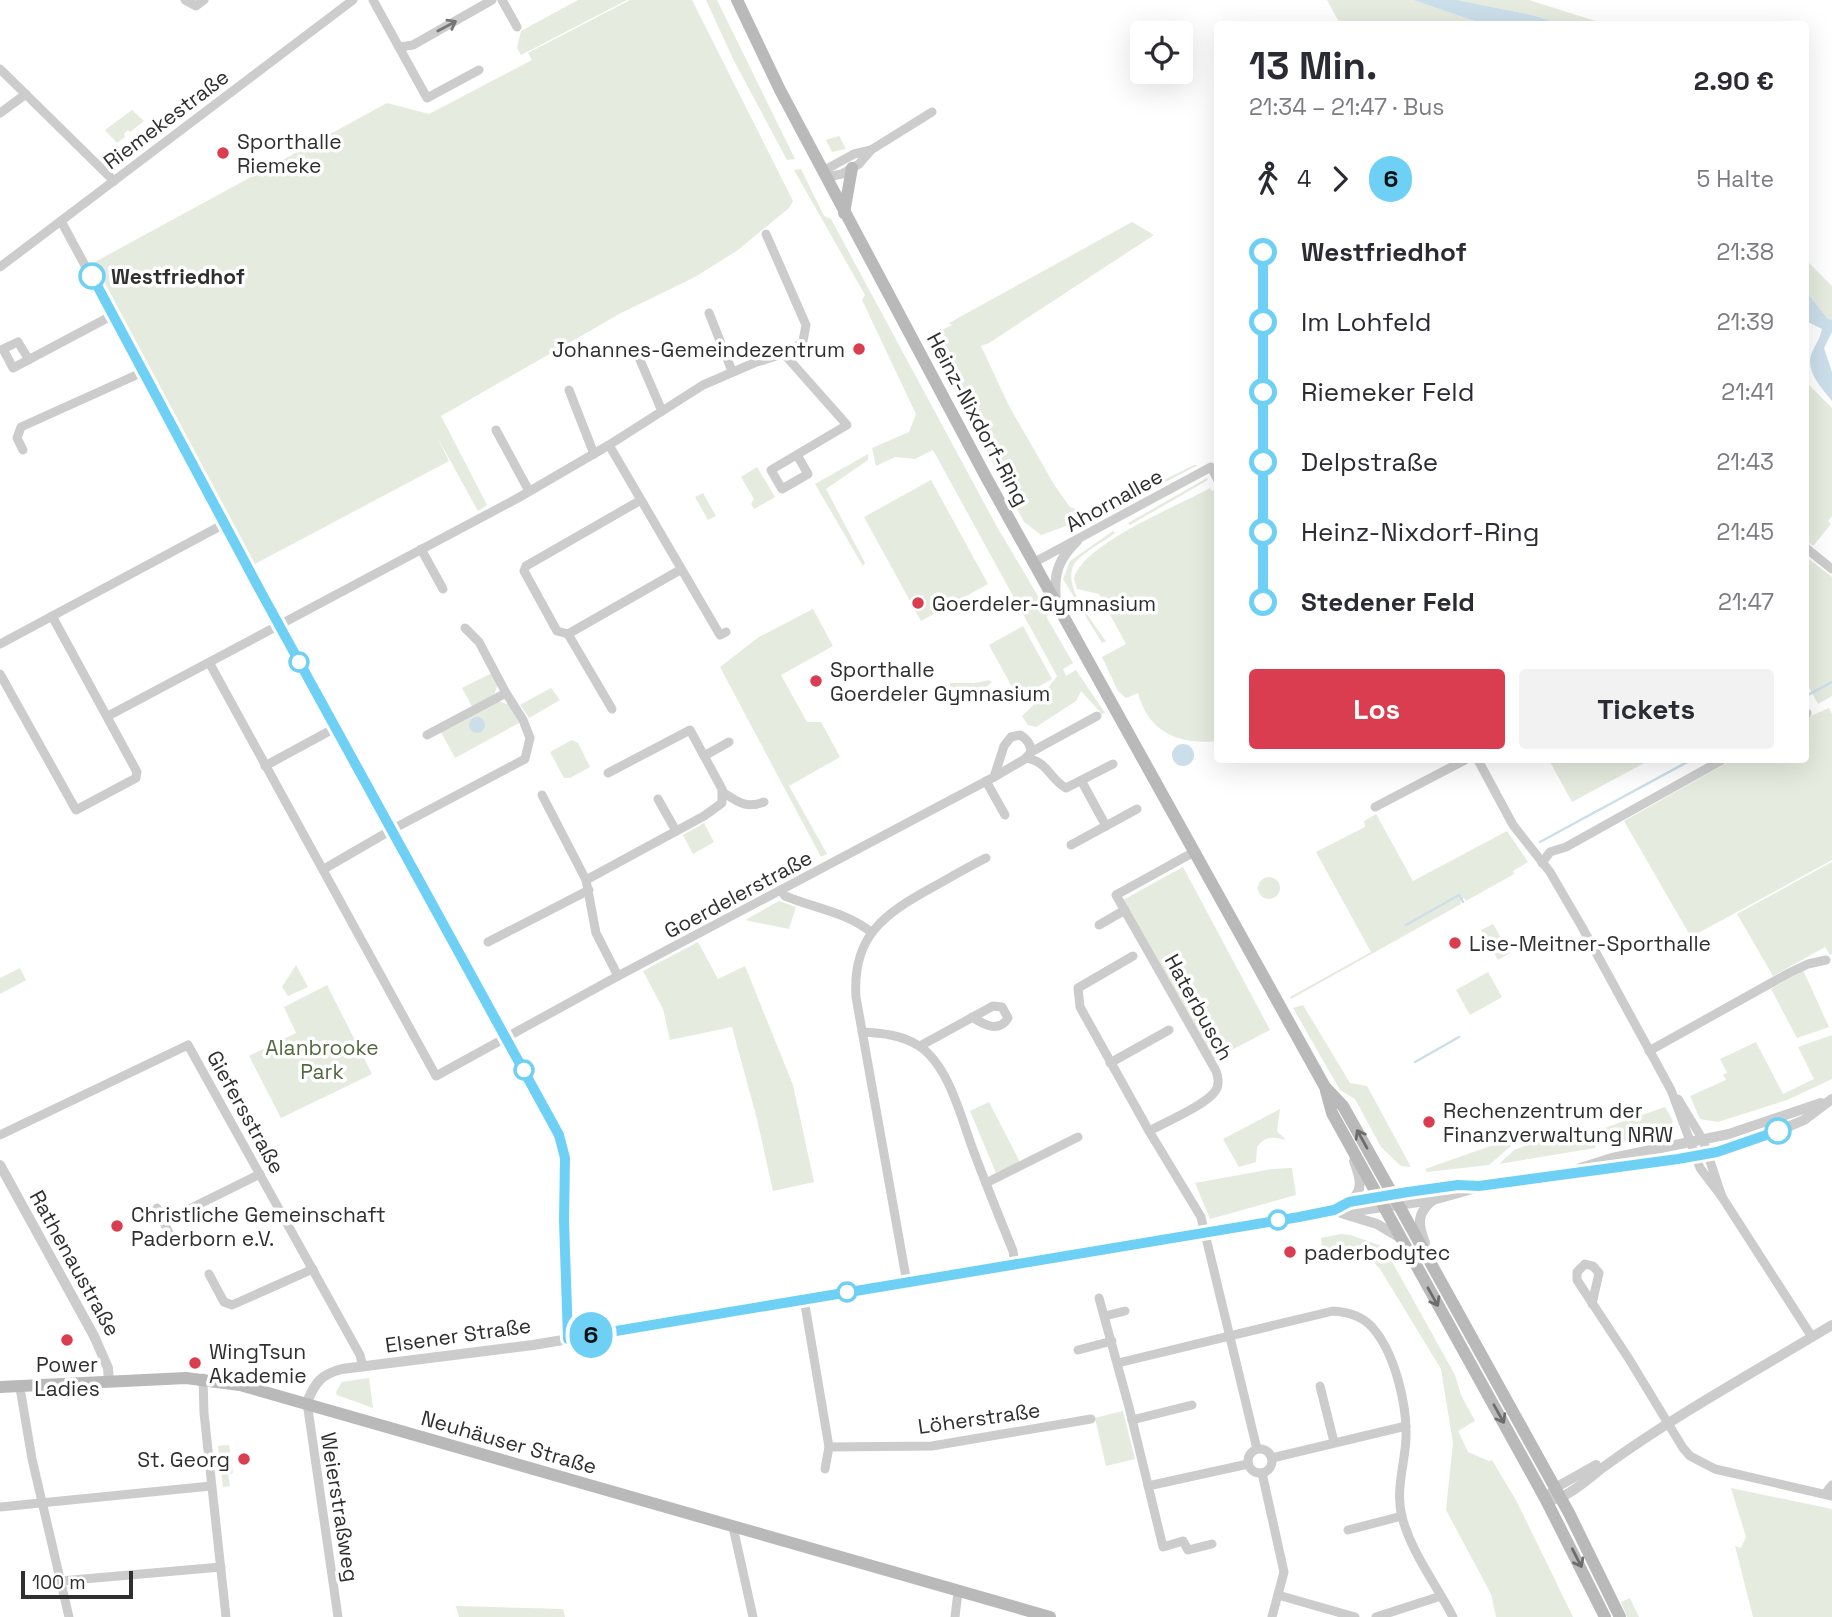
<!DOCTYPE html>
<html lang="de">
<head>
<meta charset="utf-8">
<style>
  :root { --surface:#fff; --page:#f2f2f3; --text:#2b2b33; --muted:#7c7c81; --accent:#da3d4f }
  body { margin:0; font-family:"Space Grotesk",sans-serif; background:var(--page); color:var(--text); height:100vh; display:flex; flex-direction:column; font-size:26px; white-space:nowrap }
  * { box-sizing:border-box; margin:0 }
  p { font-size:23px; color:var(--muted) }
  .icon { flex:none; width:38px; height:38px; fill:none; stroke:currentColor; stroke-width:2; stroke-linecap:round; stroke-linejoin:round }
  .map { position:relative; flex:1; overflow:hidden }
  .panel { position:absolute; left:1214px; top:21px; width:595px; height:742px; display:flex; flex-direction:column; background:var(--surface); border-radius:7px; box-shadow:0 7px 28px #0002 }
  .panel>* { flex:none }
  .badge { padding:0 14px; border-radius:23px; font-size:24px; line-height:46px }
  .buttons { position:absolute; left:1130px; top:21px; display:grid; gap:14px }
  .buttons a { display:grid; place-items:center; width:63px; height:63px; border-radius:7px; background:var(--surface); box-shadow:0 7px 28px #0002; font-size:35px }
  .scale { position:absolute; left:21px; bottom:18px; width:112px; box-sizing:border-box; padding-left:7px; border:4px solid #2f2f2f; border-top:0; font-size:19px; line-height:24px; white-space:nowrap; color:#2f2f2f; -webkit-text-stroke:5px #fff; paint-order:stroke }
  .map>.badge { position:absolute; translate:-50% -50%; box-shadow:0 0 0 4px #fff }
  .legs { display:flex; align-items:center; gap:10px; height:77px; padding:0 35px; font-size:23px }
  .legs p { margin-inline-start:auto }
  .head { display:flex; align-items:center; justify-content:space-between; height:119px; padding:0 35px }
  h1 { font-size:38px; font-weight:700; line-height:52px }
  .action { display:flex; gap:14px; margin-top:auto; padding:14px 35px }
  .action a { flex:1; height:80px; border-radius:7px; background:var(--accent); color:#fff; font-size:28px; font-weight:700; line-height:80px; text-align:center }
  .action a+a { background:var(--page); color:var(--text) }
  ul { padding:0 35px; list-style:none }
  li { display:flex; align-items:center; gap:24px; height:70px; font-size:26px }
  li i { display:grid; place-items:center; width:10px; height:100%; margin:0 9px; background:currentColor }
  li i::after { content:''; width:18px; height:18px; margin:-9px; border:5px solid; border-radius:50%; background:var(--surface) }
  li p { margin-inline-start:auto }
  li:first-child i { background:linear-gradient(#0000 50%,currentColor 0) }
  li:last-child i { background:linear-gradient(currentColor 50%,#0000 0) }
  .map>svg:first-child { display:block }
  .green { fill:#e5ebde }
  .water { fill:#cbdfea }
  .lines { fill:none; stroke-linecap:round; stroke-linejoin:round }
  .stream { stroke:#cbdfea; stroke-width:2.5 }
  .minor { stroke:#ccc; stroke-width:9 }
  .tertiary { stroke:#ccc; stroke-width:10 }
  .secondary { stroke:#b9b9b9; stroke-width:12 }
  .oneway { stroke:#767676 }
  .oneway2 { stroke:#6d6d6d }
  .line-1-casing { stroke:#fff; stroke-width:16 }
  .line-1 { stroke:#6fd0f6; stroke-width:10 }
  .poi-dot { fill:#da3d4f; stroke:#fff; stroke-width:2.5 }
  .stop-1-dot { fill:#fff; stroke:#6fd0f6; stroke-width:3.5 }
  .labels { text-anchor:middle; dominant-baseline:central; stroke-width:7; stroke-linejoin:round; paint-order:stroke }
  .street-label { font-size:21px; fill:#2f2f2f; stroke:#fff }
  .poi-label { font-size:21px; fill:#2f2f2f; stroke:#fff; text-anchor:start }
  .stop-label { font-size:21px; font-weight:bold; fill:#2f2f2f; stroke:#fff; text-anchor:start }
  .park-label { font-size:21px; fill:#54683f; stroke:#fff }
</style>
</head>
<body>
<div class="map">
<svg width="1832" height="1617" viewBox="0 0 1832 1617">
  <rect width="100%" height="100%" fill="#fff"/>
  <g class="green">
    <polygon points="578,0 627,0 521,55 517,48 521,31"/>
    <polygon points="630,0 692,0 793,201 789,208 738,250 695,277 621,313 441,416 487,505 478,511 436,435 449,461 253,565 93,263 387,103 429,114 532,60 528,53"/>
    <polygon points="706,0 717,0 795,159 787,160 733,59"/>
    <polygon points="1327,0 1413,0 1483,24 1340,24"/>
    <polygon points="1457,0 1529,0 1605,24 1561,24 1532,15"/>
    <polygon points="132,110 144,121 130,132 128,130 124,134 125,137 117,143 105,130"/>
    <polygon points="839,136 846,149 832,152 826,140"/>
    <polygon points="801,169 824,216 831,219 996,525 1048,613 1047,618 1073,663 1063,669 1066,676 1076,670 1105,713 1102,714 1081,691 1076,701 1036,727 1028,725 1022,716 1040,699 1057,676 933,450 915,459 895,457 876,466 872,448 909,432 916,414 862,300 865,295 794,170"/>
    <polygon points="1132,222 1154,235 989,343 981,346 1009,406 1055,486 1070,507 1086,513 1102,513 1041,535 1024,522 927,337 952,325 949,323"/>
    <polygon points="1806,260 1832,286 1832,320 1827,318 1806,291"/>
    <polygon points="1806,374 1808,384 1832,408 1832,516 1828,521 1831,524 1813,546 1806,540"/>
    <polygon points="868,454 868,460 826,489 865,563 863,566 815,484"/>
    <polygon points="1194,465 1198,465 1116,508 1111,506"/>
    <polygon points="757,467 775,497 754,509 751,504 754,499 741,477"/>
    <polygon points="1207,478 1208,480 1130,525 1128,523"/>
    <polygon points="931,480 988,584 921,621 864,517"/>
    <path d="M1210,488l2,3 4,-2 2,4v248c-39,4 -69,-8 -80,-48l-12,5 -8,-7 -16,-34 24,-13 -27,-50 -22,-5 -3,-11c10,-35 106,-73 136,-90z"/>
    <polygon points="703,493 716,516 708,520 695,497"/>
    <path d="M1113,531l2,2c-10,8 -33,20 -40,30 -15,22 19,60 31,78l-4,2 -39,-64 7,-18z"/>
    <polygon points="1806,557 1832,577 1832,696 1818,704 1806,682"/>
    <polygon points="813,609 833,646 781,675 807,722 821,722 840,757 789,786 827,854 821,857 720,667 759,637"/>
    <polygon points="1023,626 1052,679 1018,698 989,645"/>
    <polygon points="492,673 498,684 494,695 472,706 462,688"/>
    <path d="M989,680l3,2c-12,12 -27,12 -42,5v-4h26z"/>
    <polygon points="551,688 560,700 529,718 520,705"/>
    <polygon points="498,701 510,705 519,723 455,758 441,732"/>
    <polygon points="1829,708 1832,714 1832,860 1691,937 1624,821 1732,760 1806,760 1806,718"/>
    <polygon points="572,740 578,743 590,767 570,778 564,778 550,752"/>
    <polygon points="1549,760 1650,760 1572,802"/>
    <polygon points="1376,814 1413,881 1507,831 1528,862 1513,871 1514,874 1466,901 1464,898 1460,901 1461,904 1291,999 1290,997 1371,952 1316,852 1365,827 1364,821"/>
    <polygon points="704,823 714,842 693,854 683,835"/>
    <polygon points="1832,862 1832,954 1830,955 1825,947 1773,976 1737,914"/>
    <polygon points="1183,867 1270,1030 1212,1060 1123,900"/>
    <circle cx="1269" cy="888" r="11"/>
    <polygon points="779,901 796,907 789,929 745,920"/>
    <polygon points="1493,924 1510,953 1498,960 1481,930"/>
    <polygon points="698,942 718,979 745,966 793,1085 814,1182 773,1191 757,1119 732,1027 670,1040 663,1009 643,971"/>
    <polygon points="296,965 308,987 288,996 282,987"/>
    <polygon points="20,968 26,980 0,994 0,978"/>
    <polygon points="1803,970 1829,1027 1797,1038 1771,989"/>
    <polygon points="1488,972 1502,997 1470,1015 1456,990"/>
    <polygon points="327,985 372,1074 281,1118 249,1056 296,1033 284,1007"/>
    <polygon points="1303,1005 1350,1083 1367,1086 1411,1167 1401,1166 1381,1147 1355,1099 1340,1090 1293,1008"/>
    <polygon points="1832,1035 1832,1079 1787,1100 1718,1122 1700,1119 1690,1096 1726,1080 1723,1075 1727,1073 1720,1059 1756,1042 1783,1094 1814,1079 1798,1047"/>
    <polygon points="989,1102 1020,1162 996,1173 970,1111"/>
    <polygon points="1665,1107 1673,1121 1668,1133 1607,1145 1600,1141 1599,1130"/>
    <path d="M1280,1109l-3,22 9,9c-12,-3 -20,-5 -29,7l-1,15 -17,5 -16,-28z"/>
    <polygon points="1581,1125 1596,1144 1595,1148 1499,1164 1514,1150"/>
    <polygon points="1505,1141 1511,1146 1489,1165 1427,1172 1425,1169"/>
    <polygon points="1292,1168 1296,1195 1210,1219 1195,1183 1272,1169"/>
    <path d="M1341,1234l9,1 32,11 8,12 65,117 6,20 14,26 -17,10 10,21 21,9 3,-1 25,42 56,115h-77l-5,-23 -45,-84 7,-67 -12,-74 -61,-100c-18,-20 -32,-23 -58,-19l-1,-12z"/>
    <polygon points="369,1378 373,1408 337,1395 336,1392 342,1382"/>
    <polygon points="1123,1411 1135,1459 1106,1466 1095,1418"/>
    <polygon points="229,1445 233,1473 228,1474 230,1486 223,1487 218,1446"/>
    <polygon points="1731,1488 1832,1509 1832,1617 1753,1617 1735,1546 1741,1548 1746,1537"/>
    <polygon points="1630,1598 1639,1617 1627,1617 1621,1602"/>
    <polygon points="456,1606 563,1609 565,1617 459,1617"/>
  </g>
  <g class="water">
    <polygon points="1413,0 1457,0 1532,15 1561,24 1483,24"/>
    <path d="M1806,291l21,27 5,2v12l-8,16 8,24v29c-11,-14 -29,-32 -19,-51 4,-8 7,-12 9,-21l-16,-8z"/>
    <circle cx="477" cy="725" r="8"/>
    <circle cx="1183" cy="755" r="11"/>
  </g>
  <g class="lines">
    <g class="stream">
      <polyline points="1806,696 1832,682"/>
      <polyline points="1540,842 1691,760"/>
      <polyline points="1406,925 1459,895 1463,902"/>
      <polyline points="1415,1062 1459,1037"/>
    </g>
    <g class="minor">
      <polyline points="185,0 196,6 204,0"/>
      <polyline points="373,0 427,98 479,70"/>
      <polyline points="502,0 517,27"/>
      <polyline points="399,47 413,45 492,0"/>
      <polyline points="0,69 114,181"/>
      <polyline points="0,113 26,94"/>
      <polyline points="823,171 832,176 842,174 859,164 871,150 932,112"/>
      <polyline points="823,171 854,154 871,150"/>
      <polyline points="61,221 315,692 393,829 559,1135 565,1158 564,1221 567,1339"/>
      <polyline points="0,267 353,0"/>
      <polyline points="709,313 732,371"/>
      <polyline points="637,353 662,411"/>
      <polyline points="785,355 847,425 771,470 782,489 808,474 797,455"/>
      <polyline points="29,360 18,342 3,349 13,368 113,315"/>
      <polyline points="569,390 594,454"/>
      <polyline points="496,430 529,491"/>
      <polyline points="609,445 720,635 726,632"/>
      <polyline points="23,450 17,438 21,427 143,372"/>
      <polyline points="641,500 526,566 524,571 557,631 568,634 680,570"/>
      <polyline points="1806,548 1832,569"/>
      <polyline points="421,549 443,589"/>
      <polyline points="1033,563 1211,467 1218,480"/>
      <polyline points="568,634 612,709"/>
      <polyline points="0,644 224,524"/>
      <polyline points="210,664 436,1076 618,976 994,777 1025,759 1031,752 1097,716"/>
      <polyline points="0,674 76,810 136,778 137,772 52,616"/>
      <polyline points="1806,714 1807,713"/>
      <polyline points="108,716 518,498 609,445 703,385 754,363 792,351 803,341 806,325 766,234"/>
      <polyline points="427,735 506,693"/>
      <polyline points="704,756 729,742"/>
      <path d="M1026,758c23,4 23,21 40,30l47,-24"/>
      <polyline points="1478,760 1513,825 1550,872 1582,927 1671,1090 1700,1168 1722,1197"/>
      <polyline points="265,766 335,728"/>
      <path d="M994,777l10,-31 7,-9 9,-2c7,4 11,9 11,17"/>
      <polyline points="986,781 1005,815"/>
      <polyline points="1082,782 1106,826"/>
      <path d="M724,793c14,9 22,16 40,9"/>
      <polyline points="542,795 586,880 596,933 618,976"/>
      <polyline points="658,799 676,831"/>
      <polyline points="1375,807 1465,760"/>
      <polyline points="1071,845 1137,809"/>
      <polyline points="1542,863 1550,852 1566,847 1722,760"/>
      <polyline points="324,869 393,829 525,759 530,738 523,720 506,693 479,642 465,628"/>
      <polyline points="586,880 704,816 722,803 722,789 690,730 608,773"/>
      <path d="M781,891l4,5c29,12 61,16 86,36"/>
      <polyline points="1099,925 1125,910"/>
      <polyline points="488,942 589,890"/>
      <polyline points="1133,956 1078,988 1080,1007 1149,1131 1201,1217 1257,1449"/>
      <path d="M862,1032c20,1 40,3 57,14 31,20 43,76 56,109 12,32 25,64 38,96l2,14"/>
      <path d="M920,1046l73,-40 9,1 6,11c-9,15 -24,7 -36,-1"/>
      <polyline points="1649,1051 1789,973 1808,964 1826,960"/>
      <polyline points="1110,1063 1169,1030"/>
      <polyline points="1678,1099 1703,1140 1722,1197 1812,1337"/>
      <path d="M1149,1131c15,-8 62,-28 68,-43 2,-6 1,-12 -1,-17l-100,-176 78,-43"/>
      <polyline points="0,1135 188,1045 360,1355 363,1367"/>
      <polyline points="986,1183 1078,1137"/>
      <polyline points="157,1208 169,1233"/>
      <polyline points="163,1222 260,1174"/>
      <polyline points="209,1274 224,1302 232,1305 313,1269"/>
      <path d="M907,1283l-51,-286c-4,-61 28,-83 77,-110 18,-10 35,-20 53,-29"/>
      <polyline points="1099,1298 1129,1407 1163,1547 1183,1541 1188,1550 1212,1544"/>
      <polyline points="804,1299 829,1447 825,1469"/>
      <polyline points="1592,1304 1599,1273 1593,1266 1585,1264 1577,1272 1577,1280 1629,1359 1683,1448 1690,1456 1715,1469 1832,1496"/>
      <polyline points="1105,1316 1125,1311"/>
      <polyline points="1078,1350 1112,1341"/>
      <path d="M1118,1363l215,-52c15,1 29,5 39,16 23,26 35,77 34,111 -1,26 -11,52 -4,79 10,37 34,67 51,100"/>
      <polyline points="203,1378 204,1413 226,1617"/>
      <polyline points="1320,1386 1334,1442"/>
      <polyline points="20,1388 32,1459 69,1617"/>
      <polyline points="307,1402 338,1617"/>
      <polyline points="1132,1420 1192,1405"/>
      <polyline points="829,1447 932,1446 1091,1419"/>
      <circle cx="1260" cy="1461" r="12"/>
      <polyline points="1272,1458 1406,1426"/>
      <polyline points="1262,1473 1284,1572 1272,1617"/>
      <polyline points="1148,1486 1248,1464"/>
      <polyline points="1825,1494 1832,1485"/>
      <polyline points="0,1507 211,1486"/>
      <polyline points="733,1527 753,1617"/>
      <polyline points="1348,1530 1402,1516"/>
      <polyline points="61,1581 221,1567"/>
      <polyline points="1278,1595 1355,1617"/>
      <polyline points="955,1617 958,1592"/>
      <polyline points="1376,1617 1441,1596"/>
    </g>
    <g class="tertiary">
      <path d="M1056,599c-3,-25 3,-41 21,-58"/>
      <polyline points="0,1165 94,1336 108,1368 109,1382"/>
      <polyline points="1580,1168 1612,1158 1729,1134 1821,1103"/>
      <path d="M1349,1202c16,-11 11,-25 5,-41"/>
      <polyline points="1341,1213 1433,1200 1476,1188"/>
      <polyline points="1344,1214 1377,1224 1402,1239"/>
      <path d="M1425,1243c-7,-19 -9,-29 8,-43"/>
      <path d="M307,1402c8,-19 14,-28 35,-33l191,-24 766,-128 34,-7 16,-8 29,-5 80,-12 21,1 76,-11 58,-6 104,-18 47,-14 40,-17 28,-21"/>
      <path d="M1546,1500c17,3 45,-24 59,-34 72,-52 151,-95 227,-141"/>
      <polyline points="1546,1500 1555,1488 1596,1465"/>
    </g>
    <g class="secondary">
      <polyline points="737,0 780,90 986,477 1325,1087 1343,1106 1393,1195 1569,1513 1620,1617"/>
      <polyline points="844,213 852,168"/>
      <polyline points="1326,1091 1332,1113 1546,1500 1605,1617"/>
      <polyline points="0,1387 186,1378 240,1385 1050,1617"/>
    </g>
  </g>
  <defs><path id="oneway-shaft" d="M-6 0H5M1.5-3L5.5 0L1.5 3" fill="none" stroke-width="1.6" stroke-linecap="round" stroke-linejoin="round" transform="scale(1.75)"/></defs>
  <use class="oneway" href="#oneway-shaft" transform="translate(447 26) rotate(-28)"/>
  <g class="oneway2">
    <use href="#oneway-shaft" transform="translate(1362 1139) rotate(-119)"/>
    <use href="#oneway-shaft" transform="translate(1433 1297) rotate(61)"/>
    <use href="#oneway-shaft" transform="translate(1499 1414) rotate(61)"/>
    <use href="#oneway-shaft" transform="translate(1577 1558) rotate(63)"/>
  </g>
  <g class="lines">
    <defs>
      <polyline id="line-1" points="92,276 262,594 559,1135 565,1158 564,1221 568,1339 1299,1217 1334,1210 1349,1202 1408,1192 1458,1185 1479,1186 1678,1159 1717,1152 1778,1131"/>
    </defs>
    <use href="#line-1" class="line-1-casing"/>
    <use href="#line-1" class="line-1"/>
  </g>
  <g class="poi-dot">
    <circle cx="223" cy="153" r="7"/>
    <circle cx="859" cy="349" r="7"/>
    <circle cx="918" cy="603" r="7"/>
    <circle cx="816" cy="681" r="7"/>
    <circle cx="1455" cy="943" r="7"/>
    <circle cx="1429" cy="1122" r="7"/>
    <circle cx="117" cy="1226" r="7"/>
    <circle cx="1290" cy="1252" r="7"/>
    <circle cx="67" cy="1340" r="7"/>
    <circle cx="195" cy="1363" r="7"/>
    <circle cx="244" cy="1459" r="7"/>
  </g>
  <g class="stop-1-dot">
    <circle cx="92" cy="276" r="12"/>
    <circle cx="299" cy="662" r="9"/>
    <circle cx="524" cy="1070" r="9"/>
    <circle cx="1778" cy="1131" r="12"/>
    <circle cx="1278" cy="1220" r="9"/>
    <circle cx="847" cy="1292" r="9"/>
  </g>
  <g class="labels">
    <g class="street-label">
      <text transform="translate(166 119) rotate(-37)">Riemekestraße</text>
      <text transform="translate(978 419) rotate(62)">Heinz-Nixdorf-Ring</text>
      <text transform="translate(1114 500) rotate(-29)">Ahornallee</text>
      <text transform="translate(738 894) rotate(-28)">Goerdelerstraße</text>
      <text transform="translate(1199 1007) rotate(61)">Haterbusch</text>
      <text transform="translate(246 1112) rotate(61)">Giefersstraße</text>
      <text transform="translate(75 1263) rotate(61)">Rathenaustraße</text>
      <text transform="translate(458 1335) rotate(-8)">Elsener Straße</text>
      <text transform="translate(979 1418) rotate(-8)">Löherstraße</text>
      <text transform="translate(509 1442) rotate(16)">Neuhäuser Straße</text>
      <text transform="translate(340 1507) rotate(81)">Weierstraßweg</text>
    </g>
    <g class="poi-label">
      <text x="237" y="141">Sporthalle<tspan x="237" dy="24">Riemeke</tspan></text>
      <text x="845" y="349" text-anchor="end">Johannes-Gemeindezentrum</text>
      <text x="932" y="603">Goerdeler-Gymnasium</text>
      <text x="830" y="669">Sporthalle<tspan x="830" dy="24">Goerdeler Gymnasium</tspan></text>
      <text x="1469" y="943">Lise-Meitner-Sporthalle</text>
      <text x="1443" y="1110">Rechenzentrum der<tspan x="1443" dy="24">Finanzverwaltung NRW</tspan></text>
      <text x="131" y="1214">Christliche Gemeinschaft<tspan x="131" dy="24">Paderborn e.V.</tspan></text>
      <text x="1304" y="1252">paderbodytec</text>
      <text x="209" y="1351">WingTsun<tspan x="209" dy="24">Akademie</tspan></text>
      <text x="67" y="1364" text-anchor="middle">Power<tspan x="67" dy="24">Ladies</tspan></text>
      <text x="230" y="1459" text-anchor="end">St. Georg</text>
    </g>
    <g class="stop-label">
      <text x="111" y="276">Westfriedhof</text>
    </g>
    <g class="park-label">
      <text x="322" y="1047">Alanbrooke<tspan x="322" dy="24">Park</tspan></text>
    </g>
  </g>
</svg>
<div class="buttons">
<a><svg class="icon" aria-label="locate" viewBox="0 0 24 24"><circle cx="12" cy="12" r="6"/><path d="M12 2v4M12 18v4M2 12h4M18 12h4"/></svg></a>
</div>
<div class="scale">100 m</div>
<b class="badge" style="left:591px;top:1335px;background:#6fd0f6;color:#111">6</b>
<section class="panel">
<div class="head"><div><h1>13 Min.</h1><p>21:34 – 21:47 · Bus</p></div><b>2.90 €</b></div>
<div class="legs"><svg class="icon" aria-label="walk" viewBox="0 0 24 24"><circle cx="13" cy="4" r="2"/><path d="M13 8l-2 6 4 7M11 14l-3 7M7 12l3-4h3l4 4"/></svg>4<svg class="icon" aria-label="forward" viewBox="0 0 24 24"><path d="M9 5l7 7-7 7"/></svg><b class="badge" style="background:#6fd0f6;color:#111">6</b><p>5 Halte</p></div>
<ul>
<li><i style="color:#6fd0f6"></i><b>Westfriedhof</b><p>21:38</p></li>
<li><i style="color:#6fd0f6"></i><span>Im Lohfeld</span><p>21:39</p></li>
<li><i style="color:#6fd0f6"></i><span>Riemeker Feld</span><p>21:41</p></li>
<li><i style="color:#6fd0f6"></i><span>Delpstraße</span><p>21:43</p></li>
<li><i style="color:#6fd0f6"></i><span>Heinz-Nixdorf-Ring</span><p>21:45</p></li>
<li><i style="color:#6fd0f6"></i><b>Stedener Feld</b><p>21:47</p></li>
</ul>
<div class="action"><a>Los</a><a>Tickets</a></div>
</section>
</div>
</body>
</html>
